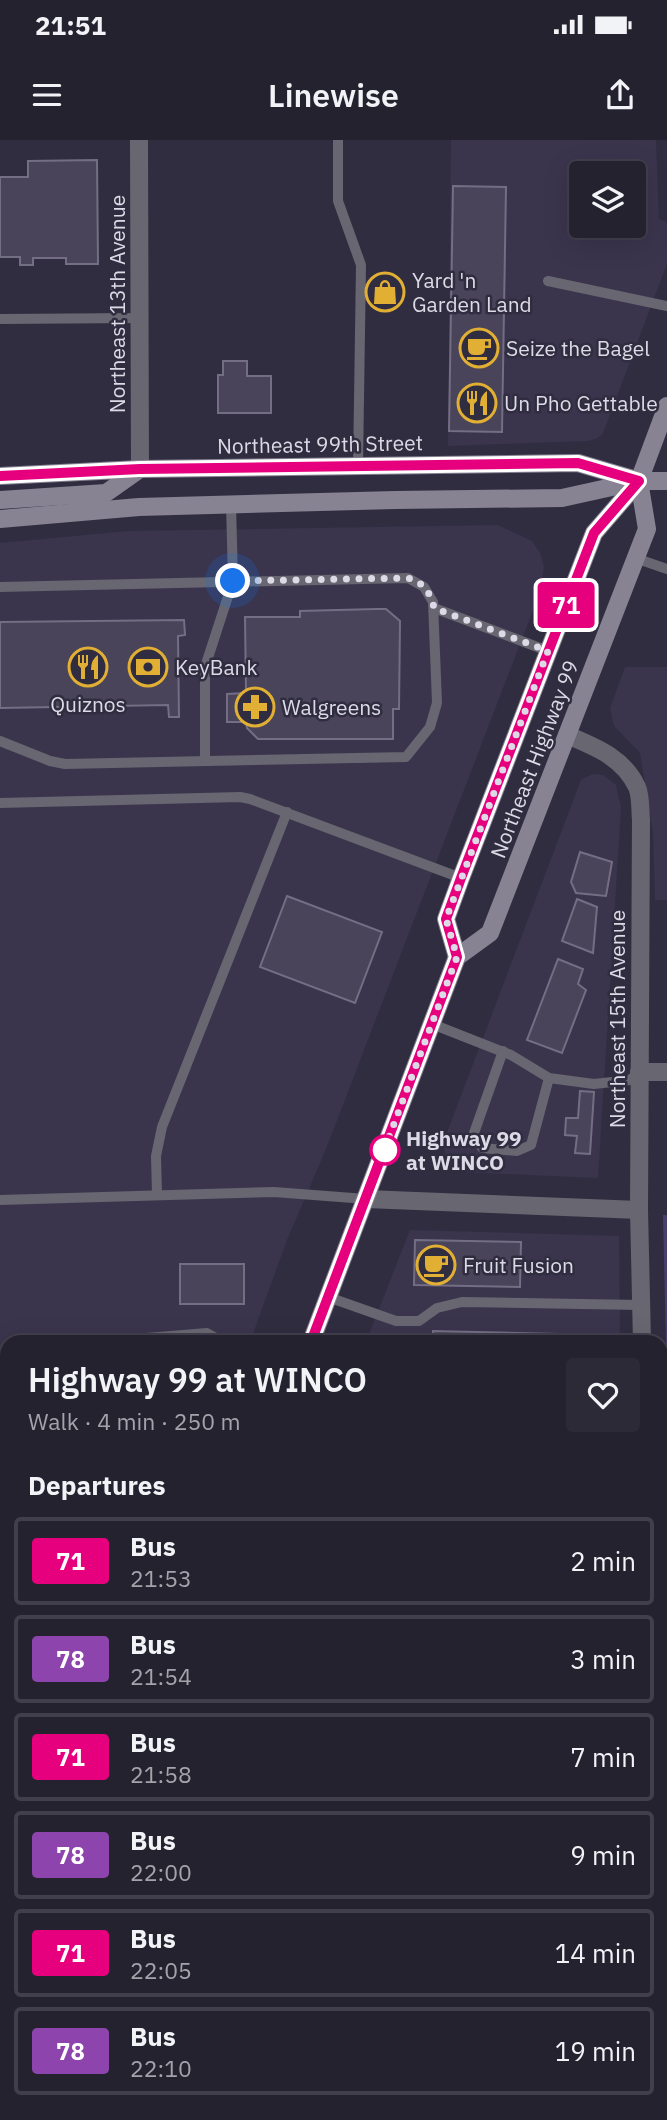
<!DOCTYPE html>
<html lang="en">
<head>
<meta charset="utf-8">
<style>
  :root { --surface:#252230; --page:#2d2a38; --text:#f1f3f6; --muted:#a3a4ab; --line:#423f4c }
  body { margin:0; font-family:"IBM Plex Sans",sans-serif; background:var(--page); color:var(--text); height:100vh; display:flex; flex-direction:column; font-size:26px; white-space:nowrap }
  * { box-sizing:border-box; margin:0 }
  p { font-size:23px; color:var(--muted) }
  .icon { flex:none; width:38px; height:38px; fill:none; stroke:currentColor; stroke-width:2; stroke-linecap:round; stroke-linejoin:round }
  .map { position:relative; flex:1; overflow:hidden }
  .drawer { position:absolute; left:0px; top:1195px; width:668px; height:786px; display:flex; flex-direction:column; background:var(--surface); border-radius:21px 21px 0 0; box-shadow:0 7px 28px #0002,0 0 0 2px var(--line) }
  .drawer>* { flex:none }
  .badge { padding:0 14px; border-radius:5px; font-size:24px; line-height:46px }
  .tools { position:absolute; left:569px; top:21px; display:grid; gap:14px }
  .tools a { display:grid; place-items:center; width:77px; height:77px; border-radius:7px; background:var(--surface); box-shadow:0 7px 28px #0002,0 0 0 2px var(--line); font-size:35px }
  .you { position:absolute; width:35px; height:35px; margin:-18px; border:5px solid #fff; border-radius:50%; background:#1a73e8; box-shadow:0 0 0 10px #1a73e833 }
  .map>.badge { position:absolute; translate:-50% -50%; box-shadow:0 0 0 4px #fff }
  h2 { padding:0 28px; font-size:26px; line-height:63px }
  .round { display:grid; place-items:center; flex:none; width:74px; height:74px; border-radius:7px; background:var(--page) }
  .summary { display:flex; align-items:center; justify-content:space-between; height:119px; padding:0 28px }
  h1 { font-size:33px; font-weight:600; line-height:52px }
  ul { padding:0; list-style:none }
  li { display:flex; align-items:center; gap:21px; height:88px; margin:0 14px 10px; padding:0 14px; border:4px solid var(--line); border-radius:7px }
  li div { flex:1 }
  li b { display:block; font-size:26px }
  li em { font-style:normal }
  li .badge { min-width:77px; font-weight:700; text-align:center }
  .status { display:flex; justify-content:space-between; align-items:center; height:49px; padding:0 35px; background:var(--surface); direction:ltr }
  .status svg { height:19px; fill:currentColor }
  header { display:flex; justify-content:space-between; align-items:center; height:91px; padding:0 28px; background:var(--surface); font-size:32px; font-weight:600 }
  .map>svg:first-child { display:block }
  .built { fill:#3a344d; fill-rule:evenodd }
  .green { fill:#4a3f6a }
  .building { fill:#494459; stroke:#736e84; stroke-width:2 }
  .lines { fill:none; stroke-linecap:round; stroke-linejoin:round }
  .lane { stroke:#686670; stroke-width:10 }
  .street { stroke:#686670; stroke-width:18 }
  .secondary { stroke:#878393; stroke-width:18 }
  .line-casing { stroke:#fff; stroke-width:16 }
  .line { stroke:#e6007e; stroke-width:10 }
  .walk { stroke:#dcdae6; stroke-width:7; stroke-dasharray:0 12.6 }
  .stop-dot { fill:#fff; stroke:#e6007e; stroke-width:3.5 }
  .labels { text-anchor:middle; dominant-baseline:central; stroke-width:5; stroke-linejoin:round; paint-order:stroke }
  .poi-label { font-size:21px; fill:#dcdae6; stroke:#312d40; text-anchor:start }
  .street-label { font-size:21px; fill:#dcdae6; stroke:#312d40 }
  .stop-label { font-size:21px; font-weight:bold; fill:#dcdae6; stroke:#312d40; text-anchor:start }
</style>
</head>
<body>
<div class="status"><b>21:51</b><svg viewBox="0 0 49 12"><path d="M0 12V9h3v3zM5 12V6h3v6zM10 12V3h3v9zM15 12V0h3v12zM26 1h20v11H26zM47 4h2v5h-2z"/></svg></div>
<header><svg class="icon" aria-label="menu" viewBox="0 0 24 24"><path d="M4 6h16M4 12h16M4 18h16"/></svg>Linewise<svg class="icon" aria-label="share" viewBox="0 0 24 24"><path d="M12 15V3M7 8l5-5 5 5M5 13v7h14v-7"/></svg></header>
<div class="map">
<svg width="667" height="1980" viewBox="0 0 667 1980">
  <rect width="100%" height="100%" fill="#312d40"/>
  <g class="built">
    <path d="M451,0h205l3,79 8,3v42l-64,169 -5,5 -10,3 -140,5zM581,33h53v53h-53z"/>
    <polygon points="498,385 532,401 540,413 544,427 540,452 326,1009 287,1100 250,1202 7,1202 7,1362 0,1362 0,403 128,391"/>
    <polygon points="625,527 667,527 667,760 655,760 653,693 640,613 614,586 610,568"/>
    <polygon points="593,634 603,635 616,645 621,667 598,1038 461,1032 452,1027 446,1018 444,1007 448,990 581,640"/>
    <polygon points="410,1090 619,1096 620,1202 366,1202"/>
    <polygon points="0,1441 7,1441 7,1845 0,1863"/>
    <polygon points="72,1974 493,1974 492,1980 70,1980"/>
  </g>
  <polygon class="green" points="663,1075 667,1075 667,1249"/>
  <g class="building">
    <polygon points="97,20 98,124 66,124 66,118 33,118 33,125 20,125 20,117 0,117 0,37 28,37 28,21"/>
    <polygon points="588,26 644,26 644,93 588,93 588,86 634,86 634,33 588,33"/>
    <polygon points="453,46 506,47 502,292 449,291"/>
    <polygon points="223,221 247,221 247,236 271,236 271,273 218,273 218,235 223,235"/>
    <polygon points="376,469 386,469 400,481 399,569 393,569 393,599 258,599 247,588 246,582 227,582 227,554 246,553 245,477 300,477 300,471"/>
    <polygon points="184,480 185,495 178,496 179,577 169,577 168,565 0,568 0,482"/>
    <polygon points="580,712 612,722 606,756 576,753 571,742"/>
    <polygon points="287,756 382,792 355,863 260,827"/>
    <polygon points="577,759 597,767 593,813 562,801"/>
    <polygon points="558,819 583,829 578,844 586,850 562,913 527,900"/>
    <polygon points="580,951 594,952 590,1014 575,1013 577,996 565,995 566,978 578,978"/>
    <polygon points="415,1100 521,1102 520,1147 414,1145"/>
    <rect x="180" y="1124" width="64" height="40"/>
    <polygon points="433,1191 599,1195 599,1202 433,1202"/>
    <polygon points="0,1467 7,1470 7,1537 1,1552"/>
    <rect x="0" y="1735" width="7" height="65"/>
    <polygon points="277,1974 331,1974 329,1980 276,1980"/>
    <rect x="523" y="1974" width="39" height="6"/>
  </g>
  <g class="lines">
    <g class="lane">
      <polyline points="338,0 338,61 361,125 358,326"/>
      <polyline points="548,141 667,166"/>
      <polyline points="0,179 139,178"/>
      <polyline points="635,418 667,429"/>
      <polyline points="0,447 408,438 424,447 433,462 437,563 430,587 406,617 65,624 50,621 0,601"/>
      <polyline points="434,468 548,511"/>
      <polyline points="205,621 205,527 233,441 231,364"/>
      <polyline points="0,663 240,657 250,659 461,738"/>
      <polyline points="432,884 511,915 549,938 594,944 630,940 639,932"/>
      <polyline points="503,911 474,993 482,1008 517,1011 531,1005 549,938"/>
      <polyline points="157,1055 156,1016 162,987 287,672"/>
      <polyline points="0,1060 274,1052 366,1059"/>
      <polyline points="328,1157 396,1181 419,1181 437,1168 462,1162 641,1165"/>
      <polyline points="98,1202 207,1193 216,1198 217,1202"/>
      <polyline points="0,1245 7,1245"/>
      <polyline points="662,1340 667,1340"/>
      <polyline points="0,1917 7,1918"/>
    </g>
    <g class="street">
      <polyline points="139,0 140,329"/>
      <path d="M567,595c28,12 56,22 70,52 4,9 3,23 4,33l-2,390 3,132"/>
      <polyline points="639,932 667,932"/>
      <polyline points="366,1059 639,1070"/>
      <polyline points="0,1403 7,1402"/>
      <polyline points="662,1708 667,1708"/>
      <polyline points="643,1980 643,1974"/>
    </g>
    <g class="secondary">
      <polyline points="0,336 140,329 578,323 636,340"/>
      <polyline points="0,360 106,353 140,329"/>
      <polyline points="0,379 139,367 395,360 562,358 639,341 667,341"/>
      <polyline points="457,817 446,779 461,738 594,393 639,341 667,266"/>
      <polyline points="311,1202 457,817 490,793 647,389 639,341"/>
      <polyline points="13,1980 15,1974"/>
    </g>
  </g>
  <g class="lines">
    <defs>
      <polyline id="line" points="0,336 140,329 578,323 639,341 594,393 461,738 446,779 457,817 311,1202"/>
    </defs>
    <use href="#line" class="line-casing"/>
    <use href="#line" class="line"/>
    <path class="walk" d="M233,441l175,-3c15,4 23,15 26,30l114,43 -102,268 11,38 -74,196 2,-3"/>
  </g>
  <defs>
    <symbol id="shop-ring" viewBox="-11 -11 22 22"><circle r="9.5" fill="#312d40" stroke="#e1af34" stroke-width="1.5"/><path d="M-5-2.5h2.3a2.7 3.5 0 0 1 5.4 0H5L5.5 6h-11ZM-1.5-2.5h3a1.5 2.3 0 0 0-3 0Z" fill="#e1af34"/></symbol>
    <symbol id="cafe-ring" viewBox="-11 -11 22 22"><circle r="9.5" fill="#312d40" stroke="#e1af34" stroke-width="1.5"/><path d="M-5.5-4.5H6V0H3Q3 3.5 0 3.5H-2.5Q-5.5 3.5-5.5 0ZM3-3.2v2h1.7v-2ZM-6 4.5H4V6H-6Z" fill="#e1af34"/></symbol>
    <symbol id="restaurant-ring" viewBox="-11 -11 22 22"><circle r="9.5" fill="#312d40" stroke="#e1af34" stroke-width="1.5"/><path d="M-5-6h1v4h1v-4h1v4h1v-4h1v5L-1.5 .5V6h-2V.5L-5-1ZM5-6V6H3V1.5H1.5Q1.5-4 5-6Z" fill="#e1af34"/></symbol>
    <symbol id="bank-ring" viewBox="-11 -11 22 22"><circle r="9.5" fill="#312d40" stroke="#e1af34" stroke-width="1.5"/><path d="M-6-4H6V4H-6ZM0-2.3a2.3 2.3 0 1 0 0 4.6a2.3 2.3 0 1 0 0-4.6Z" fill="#e1af34"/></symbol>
    <symbol id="pharmacy-ring" viewBox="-11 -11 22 22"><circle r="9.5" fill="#312d40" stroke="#e1af34" stroke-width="1.5"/><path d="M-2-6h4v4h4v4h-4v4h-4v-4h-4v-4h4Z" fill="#e1af34"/></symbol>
  </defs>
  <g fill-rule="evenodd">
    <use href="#shop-ring" x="363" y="130" width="44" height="44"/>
    <use href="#cafe-ring" x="457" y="186" width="44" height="44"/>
    <use href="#restaurant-ring" x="455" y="241" width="44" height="44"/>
    <use href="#restaurant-ring" x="66" y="505" width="44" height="44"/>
    <use href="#bank-ring" x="126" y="505" width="44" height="44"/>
    <use href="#pharmacy-ring" x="233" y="545" width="44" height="44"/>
    <use href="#cafe-ring" x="414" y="1103" width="44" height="44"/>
  </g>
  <circle class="stop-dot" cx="385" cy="1010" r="14"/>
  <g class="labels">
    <g class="poi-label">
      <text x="412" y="140">Yard 'n<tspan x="412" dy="24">Garden Land</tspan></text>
      <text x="506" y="208">Seize the Bagel</text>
      <text x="504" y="263">Un Pho Gettable</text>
      <text x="175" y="527">KeyBank</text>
      <text x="88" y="564" text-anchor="middle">Quiznos</text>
      <text x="282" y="567">Walgreens</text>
      <text x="463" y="1125">Fruit Fusion</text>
    </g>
    <g class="street-label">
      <text transform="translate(117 164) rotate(-90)">Northeast 13th Avenue</text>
      <text transform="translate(320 304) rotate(-1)">Northeast 99th Street</text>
      <text transform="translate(534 619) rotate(-69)">Northeast Highway 99</text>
      <text transform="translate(617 879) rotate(-90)">Northeast 15th Avenue</text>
    </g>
    <g class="stop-label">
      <text x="406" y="998">Highway 99<tspan x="406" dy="24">at WINCO</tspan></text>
    </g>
  </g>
</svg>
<div class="tools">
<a><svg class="icon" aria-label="layers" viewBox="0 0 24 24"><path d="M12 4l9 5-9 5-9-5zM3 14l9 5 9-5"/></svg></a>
</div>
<div class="you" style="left:233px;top:441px"></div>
<b class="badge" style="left:566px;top:465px;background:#e6007e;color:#fff">71</b>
<section class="drawer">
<div class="summary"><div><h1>Highway 99 at WINCO</h1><p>Walk · 4 min · 250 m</p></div><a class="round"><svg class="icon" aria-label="heart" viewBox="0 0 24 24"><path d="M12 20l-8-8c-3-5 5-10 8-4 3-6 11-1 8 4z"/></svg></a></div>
<h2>Departures</h2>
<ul>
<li><span class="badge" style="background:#e6007e;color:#fff">71</span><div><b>Bus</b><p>21:53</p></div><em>2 min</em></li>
<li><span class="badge" style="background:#8e44ad;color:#fff">78</span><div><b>Bus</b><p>21:54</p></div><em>3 min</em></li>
<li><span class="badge" style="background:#e6007e;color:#fff">71</span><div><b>Bus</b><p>21:58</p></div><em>7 min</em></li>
<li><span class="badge" style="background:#8e44ad;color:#fff">78</span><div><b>Bus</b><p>22:00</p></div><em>9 min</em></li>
<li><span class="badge" style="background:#e6007e;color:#fff">71</span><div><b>Bus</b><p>22:05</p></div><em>14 min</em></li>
<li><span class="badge" style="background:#8e44ad;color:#fff">78</span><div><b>Bus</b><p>22:10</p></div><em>19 min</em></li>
</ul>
</section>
</div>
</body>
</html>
